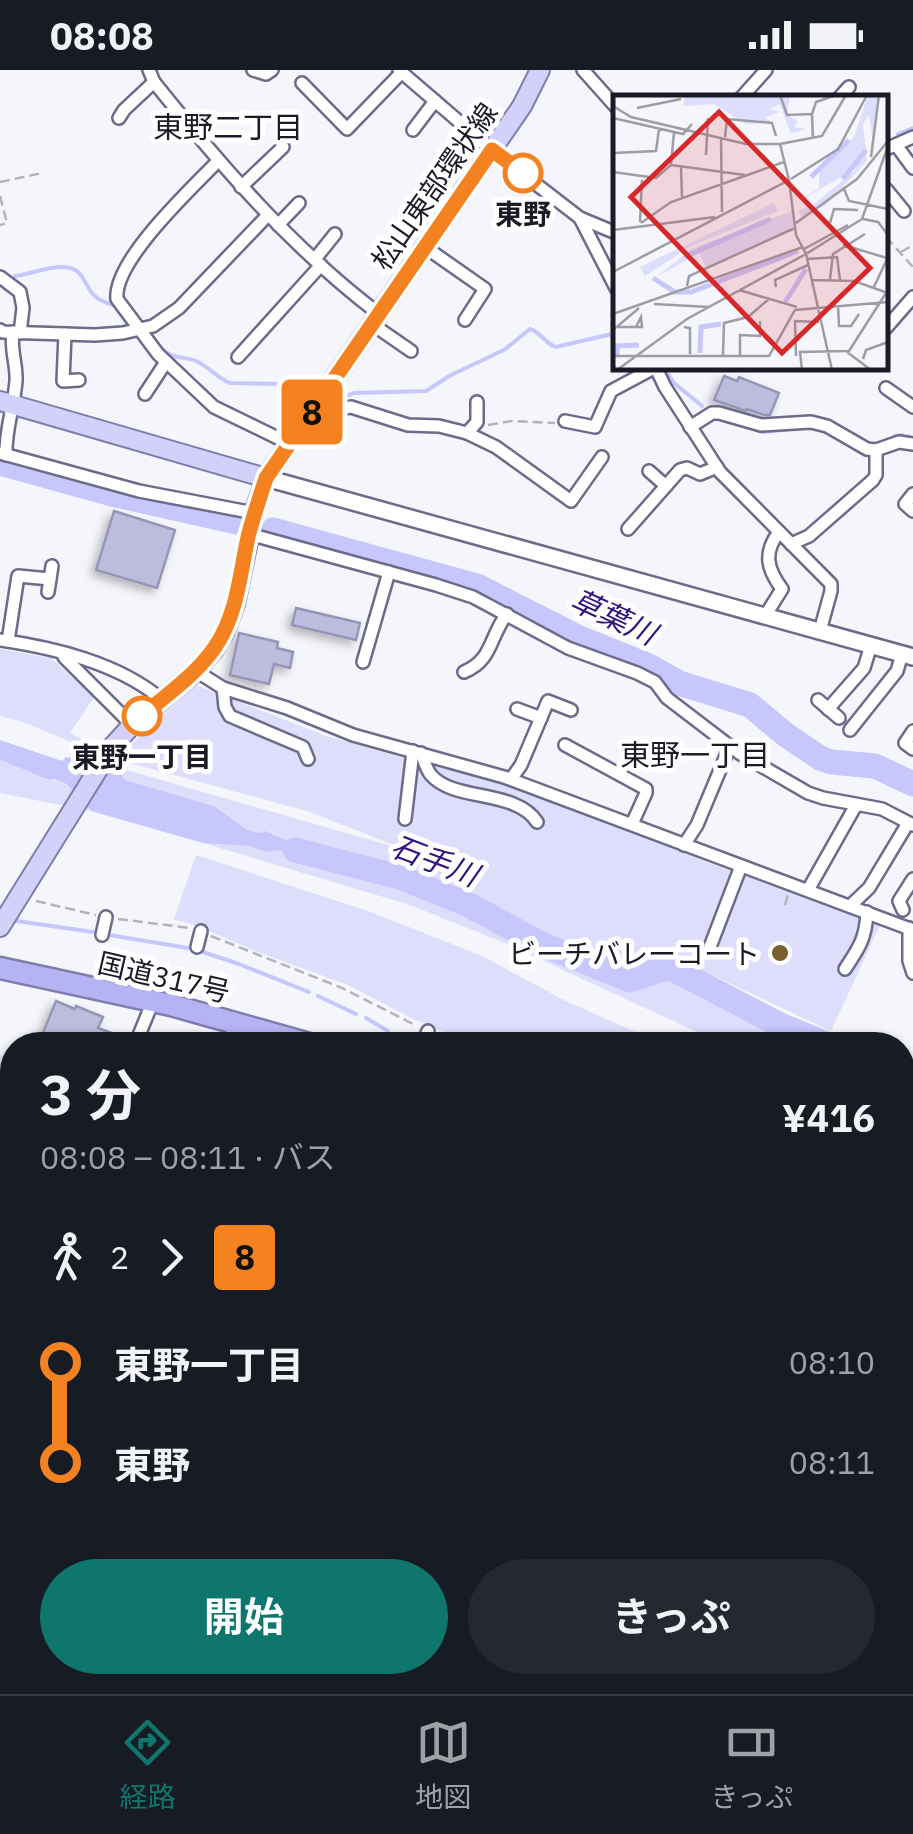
<!DOCTYPE html>
<html lang="ja">
<head>
<meta charset="utf-8">
<style>
  :root { --surface:#171b24; --page:#242831; --text:#f1f3f6; --muted:#9ea1a6; --line:#363941; --accent:#0f766e }
  body { margin:0; font-family:"IBM Plex Sans","Noto Sans JP",sans-serif; background:var(--page); color:var(--text); height:100vh; display:flex; flex-direction:column; font-size:38px; white-space:nowrap }
  * { box-sizing:border-box; margin:0 }
  p { font-size:32px; color:var(--muted) }
  .icon { flex:none; width:55px; height:55px; fill:none; stroke:currentColor; stroke-width:2; stroke-linecap:round; stroke-linejoin:round }
  .map { position:relative; flex:1; overflow:hidden }
  .side { position:absolute; left:0px; top:962px; width:915px; height:662px; display:flex; flex-direction:column; background:var(--surface); border-radius:40px 40px 0 0; box-shadow:0 2px 8px #0004 }
  .side>* { flex:none }
  .badge { padding:0 20px; border-radius:8px; font-size:35px; line-height:65px }
  .map>.badge { position:absolute; translate:-50% -50%; box-shadow:0 0 0 5px #fff }
  .legs { display:flex; align-items:center; gap:15px; height:110px; padding:0 40px; font-size:32px }
  .legs p { margin-inline-start:auto }
  .head { display:flex; align-items:center; justify-content:space-between; height:170px; padding:0 40px }
  h1 { font-size:55px; font-weight:700; line-height:75px }
  .button { display:flex; gap:20px; margin-top:auto; padding:20px 40px }
  .button a { flex:1; height:115px; border-radius:60px; background:var(--accent); color:#fff; font-size:40px; font-weight:700; line-height:115px; text-align:center }
  .button a+a { background:var(--page); color:var(--text) }
  ul { padding:0 40px; list-style:none }
  li { display:flex; align-items:center; gap:35px; height:100px; font-size:38px }
  li i { display:grid; place-items:center; width:15px; height:100%; margin:0 12px; background:currentColor }
  li i::after { content:''; width:25px; height:25px; margin:-12px; border:8px solid; border-radius:50%; background:var(--surface) }
  li p { margin-inline-start:auto }
  li:first-child i { background:linear-gradient(#0000 50%,currentColor 0) }
  li:last-child i { background:linear-gradient(currentColor 50%,#0000 0) }
  .status { display:flex; justify-content:space-between; align-items:center; height:70px; padding:0 50px; background:var(--surface); direction:ltr }
  .status svg { height:28px; fill:currentColor }
  .dock { display:flex; justify-content:space-around; align-items:center; height:140px; border-top:2px solid var(--line); background:var(--surface); font-size:28px; color:var(--muted) }
  .dock a { display:grid; justify-items:center; gap:5px }
  .dock .current { color:var(--accent) }
  .map>svg:first-child { display:block }
  .green { fill:#dedefc }
  .water { fill:#c7c6fd }
  .lines { fill:none; stroke-linecap:round; stroke-linejoin:round }
  .stream { stroke:#c7c6fd; stroke-width:4 }
  .river { stroke:#c7c6fd; stroke-width:25 }
  .building { fill:#bcbcdd; stroke:#9695b5; stroke-width:2.5; filter:url(#shadow) }
  .street-casing { stroke:#6c6b89; stroke-width:16 }
  .secondary-casing { stroke:#6c6b89; stroke-width:20 }
  .primary-casing { stroke:#807dad; stroke-width:22 }
  .highway-casing { stroke:#807dad; stroke-width:25 }
  .path { stroke:#b3b3bb; stroke-width:2.5; stroke-dasharray:10 5; stroke-linecap:butt }
  .street { stroke:#fff; stroke-width:11 }
  .secondary { stroke:#fff; stroke-width:15 }
  .primary { stroke:#d3d1f9; stroke-width:18 }
  .highway { stroke:#b6b3f5; stroke-width:20 }
  .line-1-casing { stroke:#fff; stroke-width:22 }
  .line-1 { stroke:#f58220; stroke-width:15 }
  .stop-1-dot { fill:#fff; stroke:#f58220; stroke-width:5 }
  .poi-dot { fill:#7b5e31; stroke:#fff; stroke-width:4 }
  .labels { text-anchor:middle; dominant-baseline:central; stroke-width:10; stroke-linejoin:round; paint-order:stroke }
  .street-label { font-size:28px; fill:#1b1a26; stroke:#fff }
  .stop-label { font-size:28px; font-weight:bold; fill:#1b1a26; stroke:#fff }
  .poi-label { font-size:28px; fill:#1b1a26; stroke:#fff; text-anchor:end }
  .neighbourhood-label { font-size:30px; fill:#1b1a26; stroke:#fff }
  .water-label { font-size:30px; font-style:italic; fill:#31147c; stroke:#fff }
  .inset-river { fill:none; stroke:#c7c6fd; stroke-width:5 }
  .inset-road { fill:none; stroke:#9e9da6; stroke-width:2.5 }
  .view { fill:#d62828; fill-opacity:0.15; stroke:#d62828; stroke-width:5 }
  .inset-edge { fill:none; stroke:#1b1a26; stroke-width:5 }
</style>
</head>
<body>
<div class="status"><b>08:08</b><svg viewBox="0 0 49 12"><path d="M0 12V9h3v3zM5 12V6h3v6zM10 12V3h3v9zM15 12V0h3v12zM26 1h20v11H26zM47 4h2v5h-2z"/></svg></div>
<div class="map">
<svg width="913" height="1624" viewBox="0 0 913 1624">
  <defs>
    <filter id="shadow"><feDropShadow dx="-4.5" dy="4.5" stdDeviation="5" flood-color="#0004"/></filter>
  </defs>
  <rect width="100%" height="100%" fill="#f5f5fc"/>
  <g class="green">
    <polygon points="0,579 51,588 94,627 70,663 95,676 92,681 23,652 0,646"/>
    <polygon points="196,615 326,666 403,688 452,697 502,711 625,756 709,793 882,851 831,961 684,892 786,948 859,975 725,975 505,873 410,835 203,773 249,776 266,782 278,779 318,791 326,788 267,761 260,763 249,761 214,736 125,710 116,697 409,781 310,742 115,689"/>
    <path d="M0,690l48,20c19,-1 31,18 43,31l-91,-18z"/>
    <polygon points="196,785 371,842 482,886 564,930 664,975 474,975 407,946 348,915 255,881 200,857 174,849"/>
  </g>
  <polygon class="water" points="0,670 62,691 66,687 116,697 125,710 214,736 249,761 260,763 266,761 329,789 318,791 278,780 266,782 249,776 203,773 91,741 66,714 54,709 49,710 0,690"/>
  <g class="lines">
    <g class="stream">
      <polyline points="898,64 913,58"/>
      <path d="M15,206c18,-2 37,-12 55,-8 15,3 15,21 26,29 6,5 14,7 22,10"/>
      <path d="M159,276c16,16 20,8 37,15 12,5 21,17 34,22l57,1 11,16"/>
      <polyline points="665,298 666,299"/>
      <polyline points="669,305 674,313 702,336"/>
      <path d="M333,331l21,-8 72,-2 25,-16 53,-25 26,-21c11,3 15,15 26,18l60,-14"/>
      <polyline points="728,351 763,362 811,357"/>
      <polyline points="908,366 913,368"/>
      <polyline points="886,372 895,366 903,365"/>
      <polyline points="847,374 865,385"/>
      <polyline points="10,850 93,862"/>
      <polyline points="109,865 188,878"/>
      <polyline points="197,880 239,894 309,922"/>
      <polyline points="318,926 356,944"/>
      <polyline points="366,948 388,961"/>
      <polyline points="397,967 412,975"/>
    </g>
    <g class="river">
      <polyline points="0,393 112,424 237,452"/>
      <polyline points="273,460 477,516 575,566 647,595 679,613 750,635 786,665 820,688 831,692 875,696 913,714"/>
      <polyline points="295,780 399,807 469,835 541,874 630,910 669,897 780,955 829,975"/>
      <polyline points="0,1312 6,1319"/>
    </g>
  </g>
  <g class="building">
    <polygon points="724,306 737,311 739,307 779,323 770,345 764,345 747,339 746,341 714,330"/>
    <polygon points="114,441 175,460 157,518 96,500"/>
    <polygon points="296,538 360,553 356,570 292,555"/>
    <polygon points="239,563 278,572 277,578 293,582 290,598 274,594 269,614 230,605"/>
    <polygon points="56,931 75,939 76,936 103,947 98,958 117,965 113,975 99,975 87,970 85,975 38,975"/>
    <polygon points="12,980 12,1027 0,1044 0,1002"/>
    <polygon points="0,1084 12,1091 12,1145 0,1133"/>
    <polygon points="253,1612 320,1612 332,1624 265,1624"/>
  </g>
  <g class="lines">
    <defs>
      <g id="street">
        <path d="M149,0l5,12c68,85 138,166 225,232"/>
        <polyline points="253,0 266,4 272,0"/>
        <polyline points="399,0 492,80 580,148 616,163"/>
        <polyline points="583,0 616,37"/>
        <polyline points="302,13 347,59 402,2"/>
        <polyline points="741,28 766,0"/>
        <polyline points="839,28 849,17"/>
        <polyline points="119,48 124,40 154,12"/>
        <polyline points="413,60 435,31"/>
        <polyline points="896,75 913,98"/>
        <polyline points="886,79 913,67"/>
        <path d="M218,91c-26,27 -105,100 -101,138l41,55 56,53 76,37"/>
        <polyline points="241,117 283,77"/>
        <polyline points="886,119 904,141"/>
        <polyline points="580,148 616,218"/>
        <polyline points="278,155 299,133"/>
        <polyline points="425,177 485,219 465,250"/>
        <polyline points="315,189 335,164"/>
        <polyline points="0,207 20,222 23,238 20,263"/>
        <polyline points="372,254 411,281"/>
        <polyline points="886,258 913,227"/>
        <polyline points="0,260 3,262 95,265 123,263 153,256 179,238 267,146"/>
        <polyline points="65,264 63,311 79,310"/>
        <polyline points="238,287 321,195"/>
        <polyline points="656,298 665,317 720,402 831,514 831,521 820,561"/>
        <polyline points="886,318 913,337"/>
        <polyline points="145,324 166,292"/>
        <polyline points="317,335 329,341 351,337 408,355 439,356 467,363 496,377 571,431 602,387"/>
        <polyline points="565,351 595,357 611,321 654,298"/>
        <polyline points="690,357 712,343 719,343 761,355 811,352 827,356 867,379 876,380 899,372 913,374"/>
        <polyline points="467,363 477,352 477,332"/>
        <polyline points="0,383 139,421 254,443"/>
        <path d="M6,385c-1,-25 8,-48 10,-74 1,-17 -6,-31 -3,-49"/>
        <polyline points="649,401 666,416"/>
        <polyline points="913,424 905,434 913,441"/>
        <polyline points="628,459 680,400 687,398 700,404 717,397"/>
        <polyline points="249,464 436,515 473,527 568,578 637,603 655,612 667,628 739,683 808,723 823,728 882,739 913,755"/>
        <polyline points="791,474 809,466 873,410 876,405 876,380"/>
        <polyline points="48,522 52,496"/>
        <path d="M765,546l17,-27c-15,-20 -19,-36 -3,-57"/>
        <path d="M0,570c55,8 118,23 161,59"/>
        <polyline points="8,571 18,506 50,509"/>
        <polyline points="64,587 132,655"/>
        <polyline points="363,592 389,502"/>
        <polyline points="196,601 223,618 287,638 353,665 504,707 913,860"/>
        <path d="M464,602c29,-12 25,-35 43,-58"/>
        <polyline points="223,618 225,637 230,646 303,677 308,689"/>
        <polyline points="818,630 839,648"/>
        <polyline points="517,639 541,648"/>
        <polyline points="828,639 864,598 871,575"/>
        <polyline points="850,660 897,601 902,584"/>
        <polyline points="913,661 905,673 913,679"/>
        <polyline points="565,675 646,719 646,723 632,754"/>
        <path d="M421,683c3,7 5,16 10,22 23,27 85,14 106,47"/>
        <polyline points="511,709 521,695 548,631 571,640"/>
        <polyline points="405,749 413,681"/>
        <polyline points="684,775 697,755 730,676"/>
        <polyline points="808,820 856,735"/>
        <polyline points="850,836 869,818 908,753"/>
        <polyline points="903,840 899,831 913,809"/>
        <polyline points="909,858 909,891 913,903"/>
        <polyline points="102,865 106,847"/>
        <polyline points="197,877 201,861"/>
        <polyline points="710,877 741,796"/>
        <path d="M845,899c14,-21 21,-31 22,-57"/>
        <polyline points="135,975 153,931"/>
        <polyline points="227,975 238,953"/>
        <polyline points="422,975 428,961"/>
        <polyline points="1,1062 12,1041"/>
        <polyline points="0,1264 12,1254"/>
        <polyline points="902,1310 913,1315"/>
        <polyline points="902,1377 913,1338"/>
        <polyline points="902,1422 913,1421"/>
        <polyline points="0,1462 12,1450"/>
        <polyline points="0,1464 12,1483"/>
        <polyline points="8,1516 12,1512"/>
        <polyline points="902,1532 913,1522"/>
        <polyline points="0,1539 12,1532"/>
        <polyline points="902,1582 913,1592"/>
        <polyline points="338,1612 349,1622"/>
        <polyline points="440,1612 451,1624"/>
        <polyline points="713,1612 730,1624"/>
        <polyline points="116,1624 129,1612"/>
        <polyline points="181,1624 192,1612"/>
        <polyline points="484,1624 499,1612"/>
        <polyline points="812,1624 823,1612"/>
      </g>
      <g id="secondary">
        <polyline points="266,408 913,587"/>
        <polyline points="0,1278 12,1296"/>
        <polyline points="208,1612 216,1624"/>
      </g>
      <g id="primary">
        <polyline points="0,331 266,408"/>
        <polyline points="0,857 112,677 132,655 196,601 213,581 225,561 235,534 254,443 266,408 522,36 540,0"/>
      </g>
      <g id="highway">
        <polyline points="0,898 171,935 313,975"/>
        <polyline points="902,1173 913,1176"/>
      </g>
    </defs>
    <use href="#street" class="street-casing"/>
    <use href="#secondary" class="secondary-casing"/>
    <use href="#primary" class="primary-casing"/>
    <use href="#highway" class="highway-casing"/>
    <g class="path">
      <polyline points="0,112 42,103"/>
      <polyline points="0,126 7,153 0,155"/>
      <polyline points="886,167 913,197"/>
      <polyline points="901,182 913,175"/>
      <polyline points="488,355 512,351 555,353"/>
      <polyline points="36,831 96,845"/>
      <polyline points="785,835 788,825"/>
      <polyline points="118,849 190,858"/>
      <polyline points="211,866 342,918 415,955"/>
      <polyline points="440,966 460,975"/>
      <polyline points="902,1114 913,1118"/>
      <polyline points="74,1619 78,1624"/>
    </g>
    <use href="#street" class="street"/>
    <use href="#secondary" class="secondary"/>
    <use href="#primary" class="primary"/>
    <use href="#highway" class="highway"/>
  </g>
  <g class="lines">
    <defs>
      <path id="line-1" d="M142,646c25,-22 54,-41 73,-69 22,-32 25,-73 33,-110 5,-20 12,-40 18,-59l226,-328 31,23"/>
    </defs>
    <use href="#line-1" class="line-1-casing"/>
    <use href="#line-1" class="line-1"/>
  </g>
  <g class="stop-1-dot">
    <circle cx="523" cy="103" r="18"/>
    <circle cx="142" cy="646" r="18"/>
  </g>
  <circle class="poi-dot" cx="780" cy="883" r="10"/>
  <g class="labels">
    <g class="street-label">
      <text transform="translate(434 116) rotate(-55)">松山東部環状線</text>
      <text transform="translate(164 907) rotate(13)">国道317号</text>
    </g>
    <g class="stop-label">
      <text x="523" y="143">東野</text>
      <text x="142" y="686">東野一丁目</text>
    </g>
    <g class="poi-label">
      <text x="760" y="883">ビーチバレーコート</text>
    </g>
    <g class="neighbourhood-label">
      <text x="228" y="56">東野二丁目</text>
      <text x="695" y="684">東野一丁目</text>
    </g>
    <g class="water-label">
      <text transform="translate(614 546) rotate(25)">草葉川</text>
      <text transform="translate(435 790) rotate(21)">石手川</text>
    </g>
  </g>
  <g transform="translate(613 25)">
    <rect width="275" height="275" fill="#f5f5fc"/>
    <path d="M72,0h105l-3,20 11,6 -4,6 12,2 -15,5 -11,-30 -10,5 10,3 -15,5 7,6 -26,1 -32,-20 -30,2zM255,0h10l-5,47 -4,-27 -6,9 4,37 -42,45 -23,11 -4,-6 16,-7 45,-37 -67,38 27,-17v-17l35,-34zM161,108l4,8 -85,34 -48,31 -5,-9zM179,116l2,16 -88,41 -7,-15 -43,24 37,-29z" fill="#dedefc"/>
    <path class="inset-river" d="M198,82l38,-37M230,84l23,-29M71,162l87,-38M40,183l22,14h16l107,-41M172,207l21,-33M87,258l1,-26 20,-3M4,260v-9l22,-1"/>
    <path class="inset-road" d="M167,0l7,20 25,-1 1,25M0,11l18,11 115,27h34M24,13l44,-9M199,19l4,-12 20,-7M0,23l70,16 9,-10M112,42l2,-18 45,4 4,13M108,44l1,73M0,58l43,-2 3,-22M93,60l2,-37M258,62l8,-62M58,70l74,10M68,71l1,32M0,77l43,6 15,-13 3,-33M178,84l47,-30 29,-54M176,85l7,55 10,19 26,116M231,94l5,12 39,8M250,124l15,3 10,13M27,127l2,-42M28,128l30,-21 113,-40M183,128l61,-44 31,-38M217,128l4,-14 24,1M0,135l102,-13M230,150l44,13M191,154l44,-24M193,159l56,-35 26,-73M194,164l30,-2 3,23M0,177l176,-92 -9,-36 42,-8 24,-41M217,184l3,-25 32,-20M198,185l43,1 31,11M74,191l2,-10 106,-48M163,192l-1,-7 33,-15M260,194l15,-32M126,195l58,17M41,209l55,3M225,210l1,21h12l8,-12M0,219l190,-67M5,232h24l-1,-10 -5,10M71,232l6,1v26M0,235l26,-22M234,257l24,18M110,260l1,-32 24,-6 22,-19M127,260v-20l20,1v-15M0,261h156l26,-46 93,-8M183,261l-1,-35 24,1M250,264l3,-9 22,-8M4,275l70,-51 119,-65M189,275l-2,-18 49,-1 39,-61"/>
    <path class="view" d="M106,17l151,156 -88,85 -151,-156z"/>
    <rect width="275" height="275" class="inset-edge"/>
  </g>
</svg>
<b class="badge" style="left:312px;top:342px;background:#f58220;color:#111">8</b>
<section class="side">
<div class="head"><div><h1>3 分</h1><p>08:08 – 08:11 · バス</p></div><b>¥416</b></div>
<div class="legs"><svg class="icon" aria-label="walk" viewBox="0 0 24 24"><circle cx="13" cy="4" r="2"/><path d="M13 8l-2 6 4 7M11 14l-3 7M7 12l3-4h3l4 4"/></svg>2<svg class="icon" aria-label="forward" viewBox="0 0 24 24"><path d="M9 5l7 7-7 7"/></svg><b class="badge" style="background:#f58220;color:#111">8</b></div>
<ul>
<li><i style="color:#f58220"></i><b>東野一丁目</b><p>08:10</p></li>
<li><i style="color:#f58220"></i><b>東野</b><p>08:11</p></li>
</ul>
<div class="button"><a>開始</a><a>きっぷ</a></div>
</section>
</div>
<nav class="dock">
<a class="current"><svg class="icon" aria-label="directions" viewBox="0 0 24 24"><path d="M12 3l9 9-9 9-9-9zM9 14v-3h6M13 9l2 2-2 2"/></svg>経路</a>
<a><svg class="icon" aria-label="map" viewBox="0 0 24 24"><path d="M3 6l6-2 6 2 6-2v14l-6 2-6-2-6 2zM9 4v14M15 6v14"/></svg>地図</a>
<a><svg class="icon" aria-label="tickets" viewBox="0 0 24 24"><path d="M3 7h18v10H3zM15 7v10"/></svg>きっぷ</a>
</nav>
</body>
</html>
